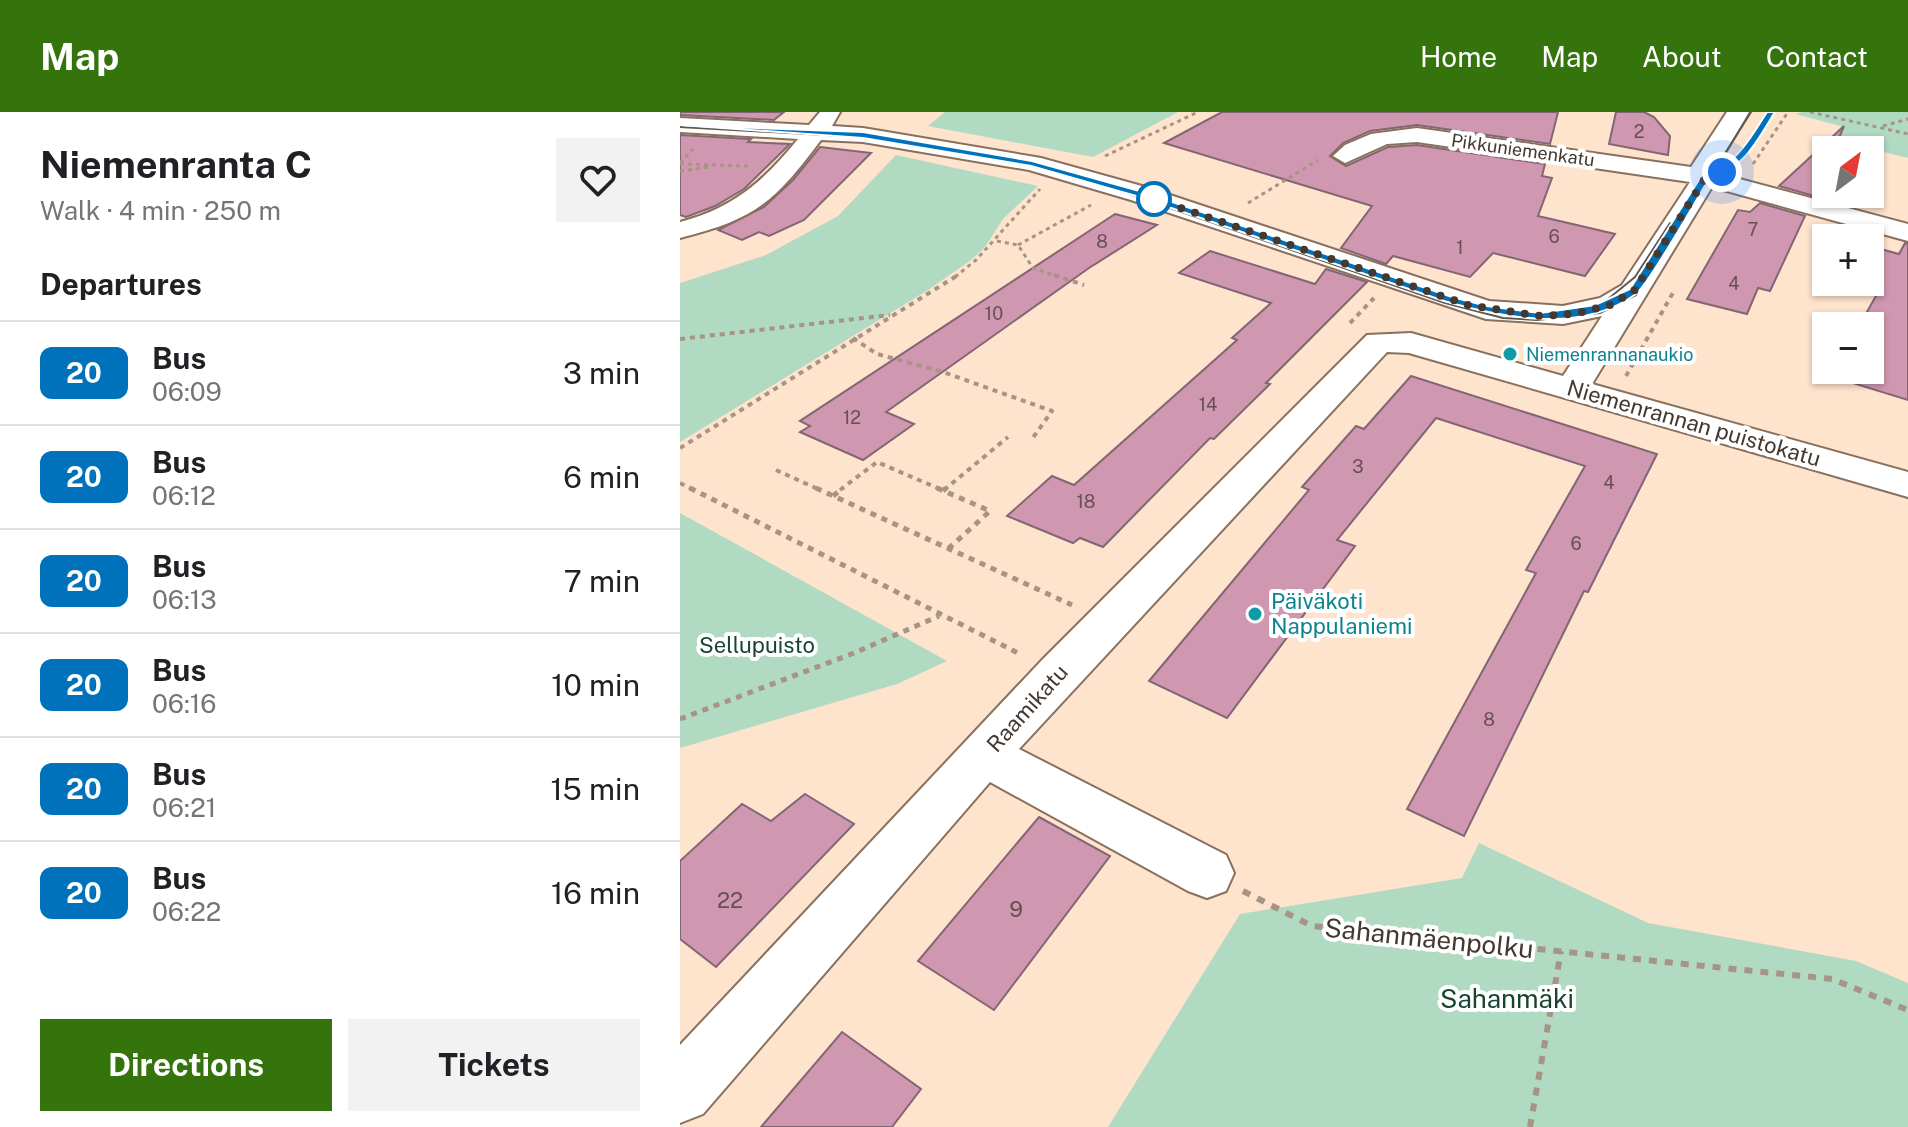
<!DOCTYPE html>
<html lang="en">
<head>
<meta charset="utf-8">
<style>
  :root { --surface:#fff; --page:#f2f2f2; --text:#202124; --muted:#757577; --line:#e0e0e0; --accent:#35740d }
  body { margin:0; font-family:"Public Sans",sans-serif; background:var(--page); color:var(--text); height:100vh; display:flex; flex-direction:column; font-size:30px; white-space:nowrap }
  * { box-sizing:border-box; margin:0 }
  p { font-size:26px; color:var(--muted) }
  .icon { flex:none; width:44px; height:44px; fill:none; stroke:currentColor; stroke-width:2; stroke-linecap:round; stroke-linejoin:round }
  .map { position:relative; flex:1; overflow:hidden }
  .panel { display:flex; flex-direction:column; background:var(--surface); width:680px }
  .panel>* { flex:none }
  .badge { padding:0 16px; border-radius:12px; font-size:28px; line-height:52px }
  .needle { width:52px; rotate:32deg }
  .fabs { position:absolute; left:1132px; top:24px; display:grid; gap:16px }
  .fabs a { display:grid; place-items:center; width:72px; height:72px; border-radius:0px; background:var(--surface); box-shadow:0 2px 6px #0004; font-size:40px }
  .you { position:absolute; width:40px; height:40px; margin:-20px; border:6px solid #fff; border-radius:50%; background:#1a73e8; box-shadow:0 0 0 12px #1a73e833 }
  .map>.badge { position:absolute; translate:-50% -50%; box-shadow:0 0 0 4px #fff }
  h2 { padding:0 40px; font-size:30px; line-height:72px }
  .round { display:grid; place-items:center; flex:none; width:84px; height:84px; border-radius:0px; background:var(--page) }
  .head { display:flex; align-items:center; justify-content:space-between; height:136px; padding:0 40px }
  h1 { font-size:38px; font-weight:700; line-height:60px }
  .button { display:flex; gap:16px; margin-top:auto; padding:16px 40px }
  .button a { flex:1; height:92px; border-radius:0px; background:var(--accent); color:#fff; font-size:32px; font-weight:700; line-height:92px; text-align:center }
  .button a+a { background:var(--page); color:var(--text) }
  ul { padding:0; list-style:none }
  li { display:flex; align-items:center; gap:24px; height:104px; padding:0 40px; border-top:2px solid var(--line) }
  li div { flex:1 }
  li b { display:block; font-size:30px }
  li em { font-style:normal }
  li .badge { min-width:88px; font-weight:700; text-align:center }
  header { display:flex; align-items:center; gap:48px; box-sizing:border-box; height:112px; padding:0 40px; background:var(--accent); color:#fff }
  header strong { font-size:38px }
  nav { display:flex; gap:44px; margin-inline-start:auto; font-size:28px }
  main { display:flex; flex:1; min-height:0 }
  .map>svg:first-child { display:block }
  .green { fill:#b0dac2 }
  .building { fill:#d097b1; stroke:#836673; stroke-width:2 }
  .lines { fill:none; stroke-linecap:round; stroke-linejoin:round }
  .minor-casing { stroke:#88705d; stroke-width:4 }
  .path-far3 { stroke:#a79484; stroke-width:3; stroke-dasharray:4 4; stroke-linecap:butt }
  .path-far2 { stroke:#a79484; stroke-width:4; stroke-dasharray:5 5; stroke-linecap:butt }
  .path-far1 { stroke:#a79484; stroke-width:5; stroke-dasharray:6 6; stroke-linecap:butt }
  .path { stroke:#a79484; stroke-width:6; stroke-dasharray:8 8; stroke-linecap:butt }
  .minor { fill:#fff; fill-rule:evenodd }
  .tram { stroke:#64574b; stroke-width:2 }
  .line { fill:#0072bc; stroke:#fff; stroke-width:2 }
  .walk { stroke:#433930; stroke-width:8; stroke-dasharray:0 14.4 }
  .stop-dot { fill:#fff; stroke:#0072bc; stroke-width:4 }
  .culture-dot { fill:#0f9aa8; stroke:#fff; stroke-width:3 }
  .labels { text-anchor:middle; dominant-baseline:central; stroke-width:8; stroke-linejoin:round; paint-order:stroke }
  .number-label { font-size:18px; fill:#665050 }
  .far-street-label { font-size:18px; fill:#433930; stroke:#fff }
  .far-culture-label { font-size:18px; fill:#0d838f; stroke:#fff; text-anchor:start }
  .street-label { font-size:22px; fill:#433930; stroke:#fff }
  .culture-label { font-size:22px; fill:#0d838f; stroke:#fff; text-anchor:start }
  .park-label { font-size:22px; fill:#174530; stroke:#fff }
  .near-number-label { font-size:22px; fill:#665050 }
  .near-street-label { font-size:26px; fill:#433930; stroke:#fff }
  .near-park-label { font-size:26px; fill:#174530; stroke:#fff }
</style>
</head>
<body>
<header>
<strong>Map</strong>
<nav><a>Home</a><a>Map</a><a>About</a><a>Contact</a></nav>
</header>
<main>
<section class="panel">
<div class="head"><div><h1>Niemenranta C</h1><p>Walk · 4 min · 250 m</p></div><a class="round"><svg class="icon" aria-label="heart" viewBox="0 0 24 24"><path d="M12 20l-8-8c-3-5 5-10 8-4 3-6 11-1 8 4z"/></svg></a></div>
<h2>Departures</h2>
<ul>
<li><span class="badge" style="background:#0072bc;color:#fff">20</span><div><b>Bus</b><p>06:09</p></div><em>3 min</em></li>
<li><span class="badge" style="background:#0072bc;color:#fff">20</span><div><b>Bus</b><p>06:12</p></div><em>6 min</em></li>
<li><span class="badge" style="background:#0072bc;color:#fff">20</span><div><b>Bus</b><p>06:13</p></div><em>7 min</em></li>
<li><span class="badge" style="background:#0072bc;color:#fff">20</span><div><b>Bus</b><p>06:16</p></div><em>10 min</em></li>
<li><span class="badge" style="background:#0072bc;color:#fff">20</span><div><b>Bus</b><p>06:21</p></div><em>15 min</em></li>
<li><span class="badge" style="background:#0072bc;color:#fff">20</span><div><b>Bus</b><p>06:22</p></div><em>16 min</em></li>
</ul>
<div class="button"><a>Directions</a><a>Tickets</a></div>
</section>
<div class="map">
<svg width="1228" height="1015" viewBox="0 0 1228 1015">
  <rect width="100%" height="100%" fill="#fee3cd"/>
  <g class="green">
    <polygon points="265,0 498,0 413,45 248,14"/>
    <polygon points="1123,0 1228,0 1228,46 1152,27 1161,14 1115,2"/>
    <polygon points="216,43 358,74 323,107 305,135 291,148 248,178 0,330 0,171 86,143 158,104"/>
    <polygon points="0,401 267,549 217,572 0,636"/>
    <polygon points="799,731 968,811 1176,849 1228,871 1228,1015 428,1015 560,802 782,766"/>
  </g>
  <g class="building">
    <polygon points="0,0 104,0 94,8 0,3"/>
    <polygon points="542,0 878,0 870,32 737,13 690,19 663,31 650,44 666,54 708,35 737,33 865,52 862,64 872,66 858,104 935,122 905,164 813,141 790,165 713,144 706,152 661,136 692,94 484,31"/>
    <polygon points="936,0 964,0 974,5 990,24 988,43 929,32"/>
    <polygon points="1164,14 1154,38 1146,38 1146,83 1136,80 1134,84 1099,74"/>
    <polygon points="0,23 71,27 68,30 110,32 64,77 35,94 6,105 0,103"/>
    <polygon points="140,35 191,41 124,108 89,124 79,120 62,128 38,118 84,95 113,68"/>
    <polygon points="1080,91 1125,104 1090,179 1078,176 1067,202 1007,187 1058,98 1070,100"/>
    <polygon points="435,102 477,113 409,156 206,300 234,312 183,348 120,320 130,314 120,309"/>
    <polygon points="1225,131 1228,132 1228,288 1150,264 1154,258 1190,258 1190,214 1179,214 1201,175 1190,172 1190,134 1219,142"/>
    <polygon points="530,139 635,172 646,157 687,170 586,271 590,272 534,327 530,326 423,435 400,426 393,431 327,404 372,364 394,373 557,228 552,226 591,191 499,161"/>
    <polygon points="731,264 977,342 908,480 904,479 784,724 727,697 856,461 846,458 905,354 756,306 657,428 675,434 547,606 469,569 629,378 622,375 676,314 684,317"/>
    <polygon points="125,682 174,712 36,855 0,827 0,749 62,692 91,709"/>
    <polygon points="359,705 430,744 314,898 238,849"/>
    <polygon points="162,920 241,977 212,1015 81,1015"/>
  </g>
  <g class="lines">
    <defs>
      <path id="minor" d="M140,0h20l-8,14 31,2 178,30 108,30 340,113 74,5 37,-8 22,-13 68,-103 -273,-40 -30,2 -42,19 -12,-7 12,-11 26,-11 46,-6 274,39 36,-55h22l-33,56 1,5 191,51v17l-196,-54 -120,197 316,88v25l-499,-144 -22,-1 -368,397 207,106 8,18 -8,18 -19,7 -19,-7 -198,-109 -287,332 -23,9v-78l362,-385 325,-325 44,-2 152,43 39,-60 -39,8 -77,-5 -355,-119 -102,-30 -166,-28 -42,-2c-46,61 -64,79 -141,98v-16c53,-14 84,-41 118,-83l-118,-7v-14l129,7z"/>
    </defs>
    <use href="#minor" class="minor-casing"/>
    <g class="path-far3">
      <polyline points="1130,0 1228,22"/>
      <polyline points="1203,14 1228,7"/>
      <polyline points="425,44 518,0"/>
      <polyline points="0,51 13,37"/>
      <polyline points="0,52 68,54"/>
      <polyline points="1073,52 1108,0"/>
      <polyline points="0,59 30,55"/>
      <polyline points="568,91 638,48"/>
      <polyline points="317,129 338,133 353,156 380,165"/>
      <polyline points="338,133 411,93"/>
      <polyline points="275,165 296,148 360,77"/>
    </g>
    <g class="path-far2">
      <polyline points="374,163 404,173"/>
      <polyline points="670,211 694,186"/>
      <polyline points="173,226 197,242 263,260 372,299 352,327"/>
      <polyline points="0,227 210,203"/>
      <polyline points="946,264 994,179"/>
      <polyline points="0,336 278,163"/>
      <polyline points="96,358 140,378"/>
      <polyline points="0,371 14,378"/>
      <polyline points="160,378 197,350 262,378"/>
      <polyline points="264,378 328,325"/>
    </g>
    <g class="path-far1">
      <polyline points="10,376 342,543"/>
      <polyline points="136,376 392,493"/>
      <polyline points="257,376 310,399 268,437"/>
      <polyline points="263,379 266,376"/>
      <polyline points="153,384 163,376"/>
      <polyline points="0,607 174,541 259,504"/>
    </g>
    <g class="path">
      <polyline points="563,779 632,814 1152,867 1228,898"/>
      <polyline points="850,1015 881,839"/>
    </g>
    <use href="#minor" class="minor"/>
    <g class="tram">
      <polyline points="0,15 181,25 349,53 441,79 765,191 823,206 857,208 920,201 956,183 1071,0"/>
      <polyline points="928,187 955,165 990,111"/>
    </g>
  </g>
  <path class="line" d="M1087,0h8c-18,29 -31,57 -66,67 -13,21 -59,104 -73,115 -54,40 -133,24 -192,7l-308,-105 -105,-30 -168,-28 -183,-13 183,7 169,29 111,31 309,105 35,9 53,7 55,-8 35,-16 72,-114c34,-9 47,-35 65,-63z"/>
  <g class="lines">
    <polyline class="walk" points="474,87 788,193 860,204 894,202 930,193 954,179 1026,65 1042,60"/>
  </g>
  <circle class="stop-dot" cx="474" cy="87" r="16"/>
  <g class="culture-dot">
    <circle cx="830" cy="242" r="8"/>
    <circle cx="575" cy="502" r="8"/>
  </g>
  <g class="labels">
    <g class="number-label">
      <text x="959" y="19">2</text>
      <text x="1073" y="117">7</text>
      <text x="874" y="124">6</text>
      <text x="422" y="129">8</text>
      <text x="780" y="135">1</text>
      <text x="1054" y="171">4</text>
      <text x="314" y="201">10</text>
      <text x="528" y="292">14</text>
      <text x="172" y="305">12</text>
      <text x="678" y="354">3</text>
      <text x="929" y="370">4</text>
      <text x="406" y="389">18</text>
      <text x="896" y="431">6</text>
      <text x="809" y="607">8</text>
    </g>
    <g class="far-street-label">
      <text transform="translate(843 38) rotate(8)">Pikkuniemenkatu</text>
    </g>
    <g class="far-culture-label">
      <text x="846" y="242">Niemenrannanaukio</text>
    </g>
    <g class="street-label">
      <text transform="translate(1014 311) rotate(16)">Niemenrannan puistokatu</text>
      <text transform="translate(347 596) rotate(-48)">Raamikatu</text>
    </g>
    <g class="culture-label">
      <text x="591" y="489">Päiväkoti<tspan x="591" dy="25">Nappulaniemi</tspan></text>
    </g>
    <g class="park-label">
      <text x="77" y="533">Sellupuisto</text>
    </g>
    <g class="near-number-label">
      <text x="50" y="788">22</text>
      <text x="336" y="797">9</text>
    </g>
    <g class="near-street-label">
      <text transform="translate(749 826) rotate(6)">Sahanmäenpolku</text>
    </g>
    <g class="near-park-label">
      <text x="827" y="886">Sahanmäki</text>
    </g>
  </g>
</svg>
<div class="fabs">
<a><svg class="needle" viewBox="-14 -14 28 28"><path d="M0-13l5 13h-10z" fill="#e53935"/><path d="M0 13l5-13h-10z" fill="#757577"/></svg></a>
<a>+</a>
<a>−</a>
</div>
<div class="you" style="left:1042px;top:60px"></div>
</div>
</main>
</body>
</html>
